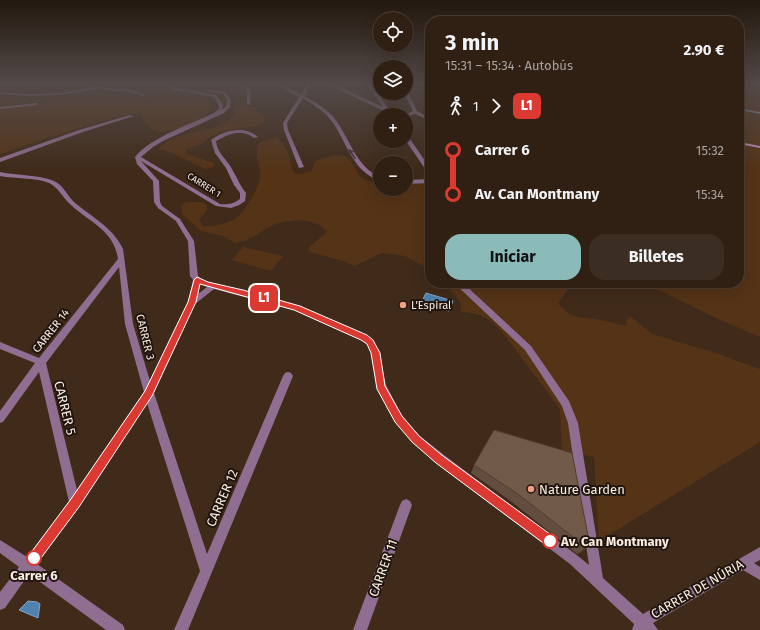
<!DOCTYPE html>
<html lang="es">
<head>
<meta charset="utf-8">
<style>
  :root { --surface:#302014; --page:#3c2d22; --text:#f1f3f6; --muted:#a8a3a0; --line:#4b3e34; --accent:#8bbbb9 }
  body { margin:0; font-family:"Fira Sans",sans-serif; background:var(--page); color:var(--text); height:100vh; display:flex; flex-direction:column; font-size:15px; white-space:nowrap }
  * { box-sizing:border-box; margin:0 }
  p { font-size:13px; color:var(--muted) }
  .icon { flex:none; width:22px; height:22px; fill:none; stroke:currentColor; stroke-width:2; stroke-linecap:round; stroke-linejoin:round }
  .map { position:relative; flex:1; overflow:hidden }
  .side { position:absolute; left:425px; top:16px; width:319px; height:272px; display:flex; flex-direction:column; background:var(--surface); border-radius:16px; box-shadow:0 4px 16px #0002,0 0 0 1px var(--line) }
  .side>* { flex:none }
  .badge { padding:0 8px; border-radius:6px; font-size:14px; line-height:26px }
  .tools { position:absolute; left:373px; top:12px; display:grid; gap:8px }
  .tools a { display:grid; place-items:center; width:40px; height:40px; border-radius:50%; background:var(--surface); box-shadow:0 4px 16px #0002,0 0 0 1px var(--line); font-size:20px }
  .map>.badge { position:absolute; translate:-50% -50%; box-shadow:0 0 0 2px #fff }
  .legs { display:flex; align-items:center; gap:6px; height:44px; padding:0 20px; font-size:13px }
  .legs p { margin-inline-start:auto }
  .headline { display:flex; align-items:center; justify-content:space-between; height:68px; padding:0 20px }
  h1 { font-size:22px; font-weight:700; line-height:30px }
  .button { display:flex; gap:8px; margin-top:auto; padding:8px 20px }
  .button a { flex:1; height:46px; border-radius:16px; background:var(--accent); color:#111; font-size:16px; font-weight:700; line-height:46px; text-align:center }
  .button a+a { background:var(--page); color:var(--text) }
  ul { padding:0 20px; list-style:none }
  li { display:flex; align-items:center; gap:14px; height:44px; font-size:15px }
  li i { display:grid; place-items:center; width:6px; height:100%; margin:0 5px; background:currentColor }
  li i::after { content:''; width:10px; height:10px; margin:-5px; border:3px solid; border-radius:50%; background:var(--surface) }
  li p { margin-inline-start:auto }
  li:first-child i { background:linear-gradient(#0000 50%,currentColor 0) }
  li:last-child i { background:linear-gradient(currentColor 50%,#0000 0) }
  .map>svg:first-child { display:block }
  .green { fill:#543317 }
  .water { fill:#4f82ae; stroke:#83a2be }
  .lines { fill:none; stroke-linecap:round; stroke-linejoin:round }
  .stream { stroke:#83a2be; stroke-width:1.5 }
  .minor { fill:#906e91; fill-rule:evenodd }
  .secondary { fill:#c690c8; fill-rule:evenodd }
  .wall { fill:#624d3e }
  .shaded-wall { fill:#503f32 }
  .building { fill:#725a48; stroke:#503f32 }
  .oneway { fill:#47353c }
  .line-1 { fill:#db3931; stroke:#fff }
  .poi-dot { fill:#f39f86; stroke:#20160f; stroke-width:1.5 }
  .stop-1-dot { fill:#fff; stroke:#db3931; stroke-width:2 }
  .labels { text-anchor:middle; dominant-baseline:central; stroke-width:4; stroke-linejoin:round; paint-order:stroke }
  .far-street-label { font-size:9px; fill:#fbede2; stroke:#20160f }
  .poi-label { font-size:11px; fill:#fbede2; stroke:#20160f; text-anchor:start }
  .street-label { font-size:11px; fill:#fbede2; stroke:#20160f }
  .near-street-label { font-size:13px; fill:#fbede2; stroke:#20160f }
  .near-poi-label { font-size:13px; fill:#fbede2; stroke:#20160f; text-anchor:start }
  .near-stop-label { font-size:13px; font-weight:bold; fill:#fbede2; stroke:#20160f; text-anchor:start }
</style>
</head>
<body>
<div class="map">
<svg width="760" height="630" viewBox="0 0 760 630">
  <rect width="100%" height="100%" fill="#402b1a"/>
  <g class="green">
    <path d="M0,83h151l18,7 25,4 14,6 3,7c-1,3 -2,5 -5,8 -8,6 -38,19 -48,17 -7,-1 -15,-11 -16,-18 -10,-6 -124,34 -142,40v-44l45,-7 -12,-1 -33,4v-9h32l68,-5 41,6h4l5,-3 -9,-5 -40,-4 -48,7 -53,-2z"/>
    <polygon points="168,83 176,83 190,89 225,95 227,97 227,105 224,106 220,99 215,95 179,88"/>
    <path d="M185,83c14,0 50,-4 59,8 3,4 2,10 3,15l9,2 3,6 7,5 -6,7 -25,3 -17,4 -8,4 -7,6 -17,7 1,4 27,9v4l-9,2 -33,-16 -12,-4v-2c20,-19 55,-12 74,-31v-6l4,-13 -8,-5 -22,-2z"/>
    <polygon points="739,83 760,83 760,337 718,319 657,289 650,283 739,283"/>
    <path d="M278,137l10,15 4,18 3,3 6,1 11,-3 3,-10c9,-3 27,-10 34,-2 5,6 7,14 13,19 5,4 12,4 18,6v5h26v-5l24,-1v86l-25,-13 -23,-3 -27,13 -12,-5 -33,-9 -1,-2v-3l18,-15c-11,-16 -41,-13 -56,-6 -12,6 -22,16 -36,17l-12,-7 -22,-5 -19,-17 -1,-8 5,-4h16l5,4v4l-8,10 4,6c8,1 22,-2 30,-6 10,-4 26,-32 27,-43 1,-12 -6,-21 -2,-33l11,-5z"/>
    <polygon points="243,247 283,256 271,271 232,260"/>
    <path d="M445,283h125l-2,6 -10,14c14,19 27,13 48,18 7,1 13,5 21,4l-1,-5 4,-4 22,18 64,19 44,16v73l-161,99 -5,-84 -32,-7 -2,-41 -57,-76c-14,-15 -21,-20 -42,-21v-9z"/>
  </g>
  <g class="water">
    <polygon points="426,293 453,301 449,311 421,303"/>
    <polygon points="28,601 37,602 40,604 38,618 19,610"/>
  </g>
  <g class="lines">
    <polyline class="stream" points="739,109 760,113"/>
    <g class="minor">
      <path d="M164,83h5l8,5 39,7 7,10 -1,5 5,-5v-6l-4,-5 -15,-2 -1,-2 18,2 6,7 -1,8 -6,6 -61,28 -10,6 -12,10 79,47c8,1 13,0 20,-5v-6l-6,-8 -8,-17 -11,-15 -4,-13c13,-10 34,-15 47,-3l-4,1c-13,-10 -25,-4 -38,3 1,13 12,19 17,30 5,8 7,15 13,22l-1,8 -6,4 -8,3 -15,-2 -75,-45 18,20 1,21 2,4 18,13 14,22 4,35 2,2 8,4 92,24 67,29 6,5 6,13 7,32 16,31 18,20 24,19 134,101 11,9 -21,-142 -6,-17 -37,-56 -71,-67h9l68,63 38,55 9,22 25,155 40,36 117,-67v13l-6,3 6,4v13l-17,-10 -90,53 5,7h-26l2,-6 -64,-60 -134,-101 -24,-21 -16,-20 -18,-33 -7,-36 -4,-9 -6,-5 -66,-29 -81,-21 -19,15 -41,89 53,161 76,-178 2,-3 3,-1 3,1 2,3 -105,254h-14l26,-59 -53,-168 -68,104 -42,57 86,61 2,5h-19l-77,-56 -24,34 -5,2v-18l19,-25 -19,-14v-13l27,17 42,-55 -30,-130 -36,50 -3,1v-12l35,-48 -35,-14v-7l39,16 79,-99c-4,-29 -29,-37 -47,-54 -8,-7 -13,-18 -22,-22 -16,-6 -33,-4 -49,-7v-4c18,4 37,2 54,9 9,4 13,14 19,20 18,16 39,25 50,48l10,75 17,57 38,-79 5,-22 -3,-4 -2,-35 -12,-20 -18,-13 -4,-6 -1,-21 -16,-17 -2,-7c16,-20 56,-33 79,-44l5,-4v-4l-5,-8 -39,-7zM119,267l6,57 19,68 -67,98 -31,-127zM200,284l7,3 -9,7z"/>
      <polygon points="238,83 242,83 251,91 250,105 247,104 247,91"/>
      <path d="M278,83h4l3,3 16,8 7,-11h4l-8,13c11,6 22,12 30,22 16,20 21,48 46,59v4c-29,-10 -33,-41 -50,-62 -7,-9 -18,-15 -27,-21l-16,25 1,7 16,37 -5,1 -15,-38 -1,-7 16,-26 -16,-9z"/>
      <polygon points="325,83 331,83 383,107 366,83 370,83 390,111 386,112"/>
      <polygon points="96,87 132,90 147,96 145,97 131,92 96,89 60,95 26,96 0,94 0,92 26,94 60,93"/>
      <polygon points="406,91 408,92 417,111 430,118 430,121 415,114 406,117 406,115 405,115 413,111 404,93 406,93"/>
      <polygon points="36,103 37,103 37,105 0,109 0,107"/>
      <polygon points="130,115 134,116 83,132 0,162 0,158 79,130"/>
      <polygon points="406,136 408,136 430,168 430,174 428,173 406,141"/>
      <polygon points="430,179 430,183 406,184 406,180"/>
      <polygon points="406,499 410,501 412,505 367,630 353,630 400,505 402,501"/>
    </g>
    <polygon class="secondary" points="739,142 760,146 760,148 739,144"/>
  </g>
  <polygon class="wall" points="572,453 590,546 581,552 577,554 512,502 471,473 474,465"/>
  <polygon class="shaded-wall" points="590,546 581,552 577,554 586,547"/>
  <polygon class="building" points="494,430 572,453 590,546 586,547 518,494 474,465"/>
  <defs><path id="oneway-solid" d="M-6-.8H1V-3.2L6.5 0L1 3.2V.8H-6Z"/></defs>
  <use class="oneway" href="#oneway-solid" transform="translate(352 154) rotate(-123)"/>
  <linearGradient id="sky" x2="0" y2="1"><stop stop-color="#23180e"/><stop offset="0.49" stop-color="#534a49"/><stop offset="1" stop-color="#534a49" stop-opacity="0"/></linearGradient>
  <rect width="760" height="171" fill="url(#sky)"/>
  <polygon class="line-1" points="197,277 208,282 243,290 300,306 367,335 373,340 380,353 385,386 402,416 419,436 443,456 554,537 556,541 554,545 550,547 546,545 436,463 412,442 395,422 377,389 371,353 367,344 361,340 294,310 200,284 196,302 152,396 79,507 38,562 34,564 30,562 28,558 30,554 71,499 145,391 188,302 194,280"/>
  <g class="poi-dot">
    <circle cx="403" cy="305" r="4"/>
    <circle cx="531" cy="489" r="4"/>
  </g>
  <g class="stop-1-dot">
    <circle cx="550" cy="541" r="7"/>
    <circle cx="34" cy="558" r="7"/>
  </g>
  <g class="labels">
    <g class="far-street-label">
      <text transform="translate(204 185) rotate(32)">CARRER 1</text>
    </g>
    <g class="poi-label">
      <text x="411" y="305">L'Espiral</text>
    </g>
    <g class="street-label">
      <text transform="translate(51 331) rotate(-52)">CARRER 14</text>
      <text transform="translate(145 337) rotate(76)">CARRER 3</text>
    </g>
    <g class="near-street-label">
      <text transform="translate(65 408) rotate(76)">CARRER 5</text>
      <text transform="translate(222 498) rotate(-67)">CARRER 12</text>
      <text transform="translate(383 568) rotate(-70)">CARRER 11</text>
      <text transform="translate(697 589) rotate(-30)">CARRER DE NÚRIA</text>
    </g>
    <g class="near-poi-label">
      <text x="539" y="489">Nature Garden</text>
    </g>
    <g class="near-stop-label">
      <text x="561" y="541">Av. Can Montmany</text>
      <text x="34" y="575" text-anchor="middle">Carrer 6</text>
    </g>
  </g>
</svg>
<div class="tools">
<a><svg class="icon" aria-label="locate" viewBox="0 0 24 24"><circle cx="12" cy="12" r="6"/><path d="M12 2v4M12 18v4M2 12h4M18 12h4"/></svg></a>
<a><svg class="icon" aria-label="layers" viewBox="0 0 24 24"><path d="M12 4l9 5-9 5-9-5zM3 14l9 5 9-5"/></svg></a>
<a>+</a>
<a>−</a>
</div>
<b class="badge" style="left:264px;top:298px;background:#db3931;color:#fff">L1</b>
<section class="side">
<div class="headline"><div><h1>3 min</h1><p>15:31 – 15:34 · Autobús</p></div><b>2.90 €</b></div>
<div class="legs"><svg class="icon" aria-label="walk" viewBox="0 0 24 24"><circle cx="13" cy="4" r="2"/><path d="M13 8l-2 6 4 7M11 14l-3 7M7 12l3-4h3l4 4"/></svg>1<svg class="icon" aria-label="forward" viewBox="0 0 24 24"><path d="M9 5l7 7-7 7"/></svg><b class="badge" style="background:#db3931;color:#fff">L1</b></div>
<ul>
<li><i style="color:#db3931"></i><b>Carrer 6</b><p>15:32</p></li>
<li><i style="color:#db3931"></i><b>Av. Can Montmany</b><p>15:34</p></li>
</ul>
<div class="button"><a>Iniciar</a><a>Billetes</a></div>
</section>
</div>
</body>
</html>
